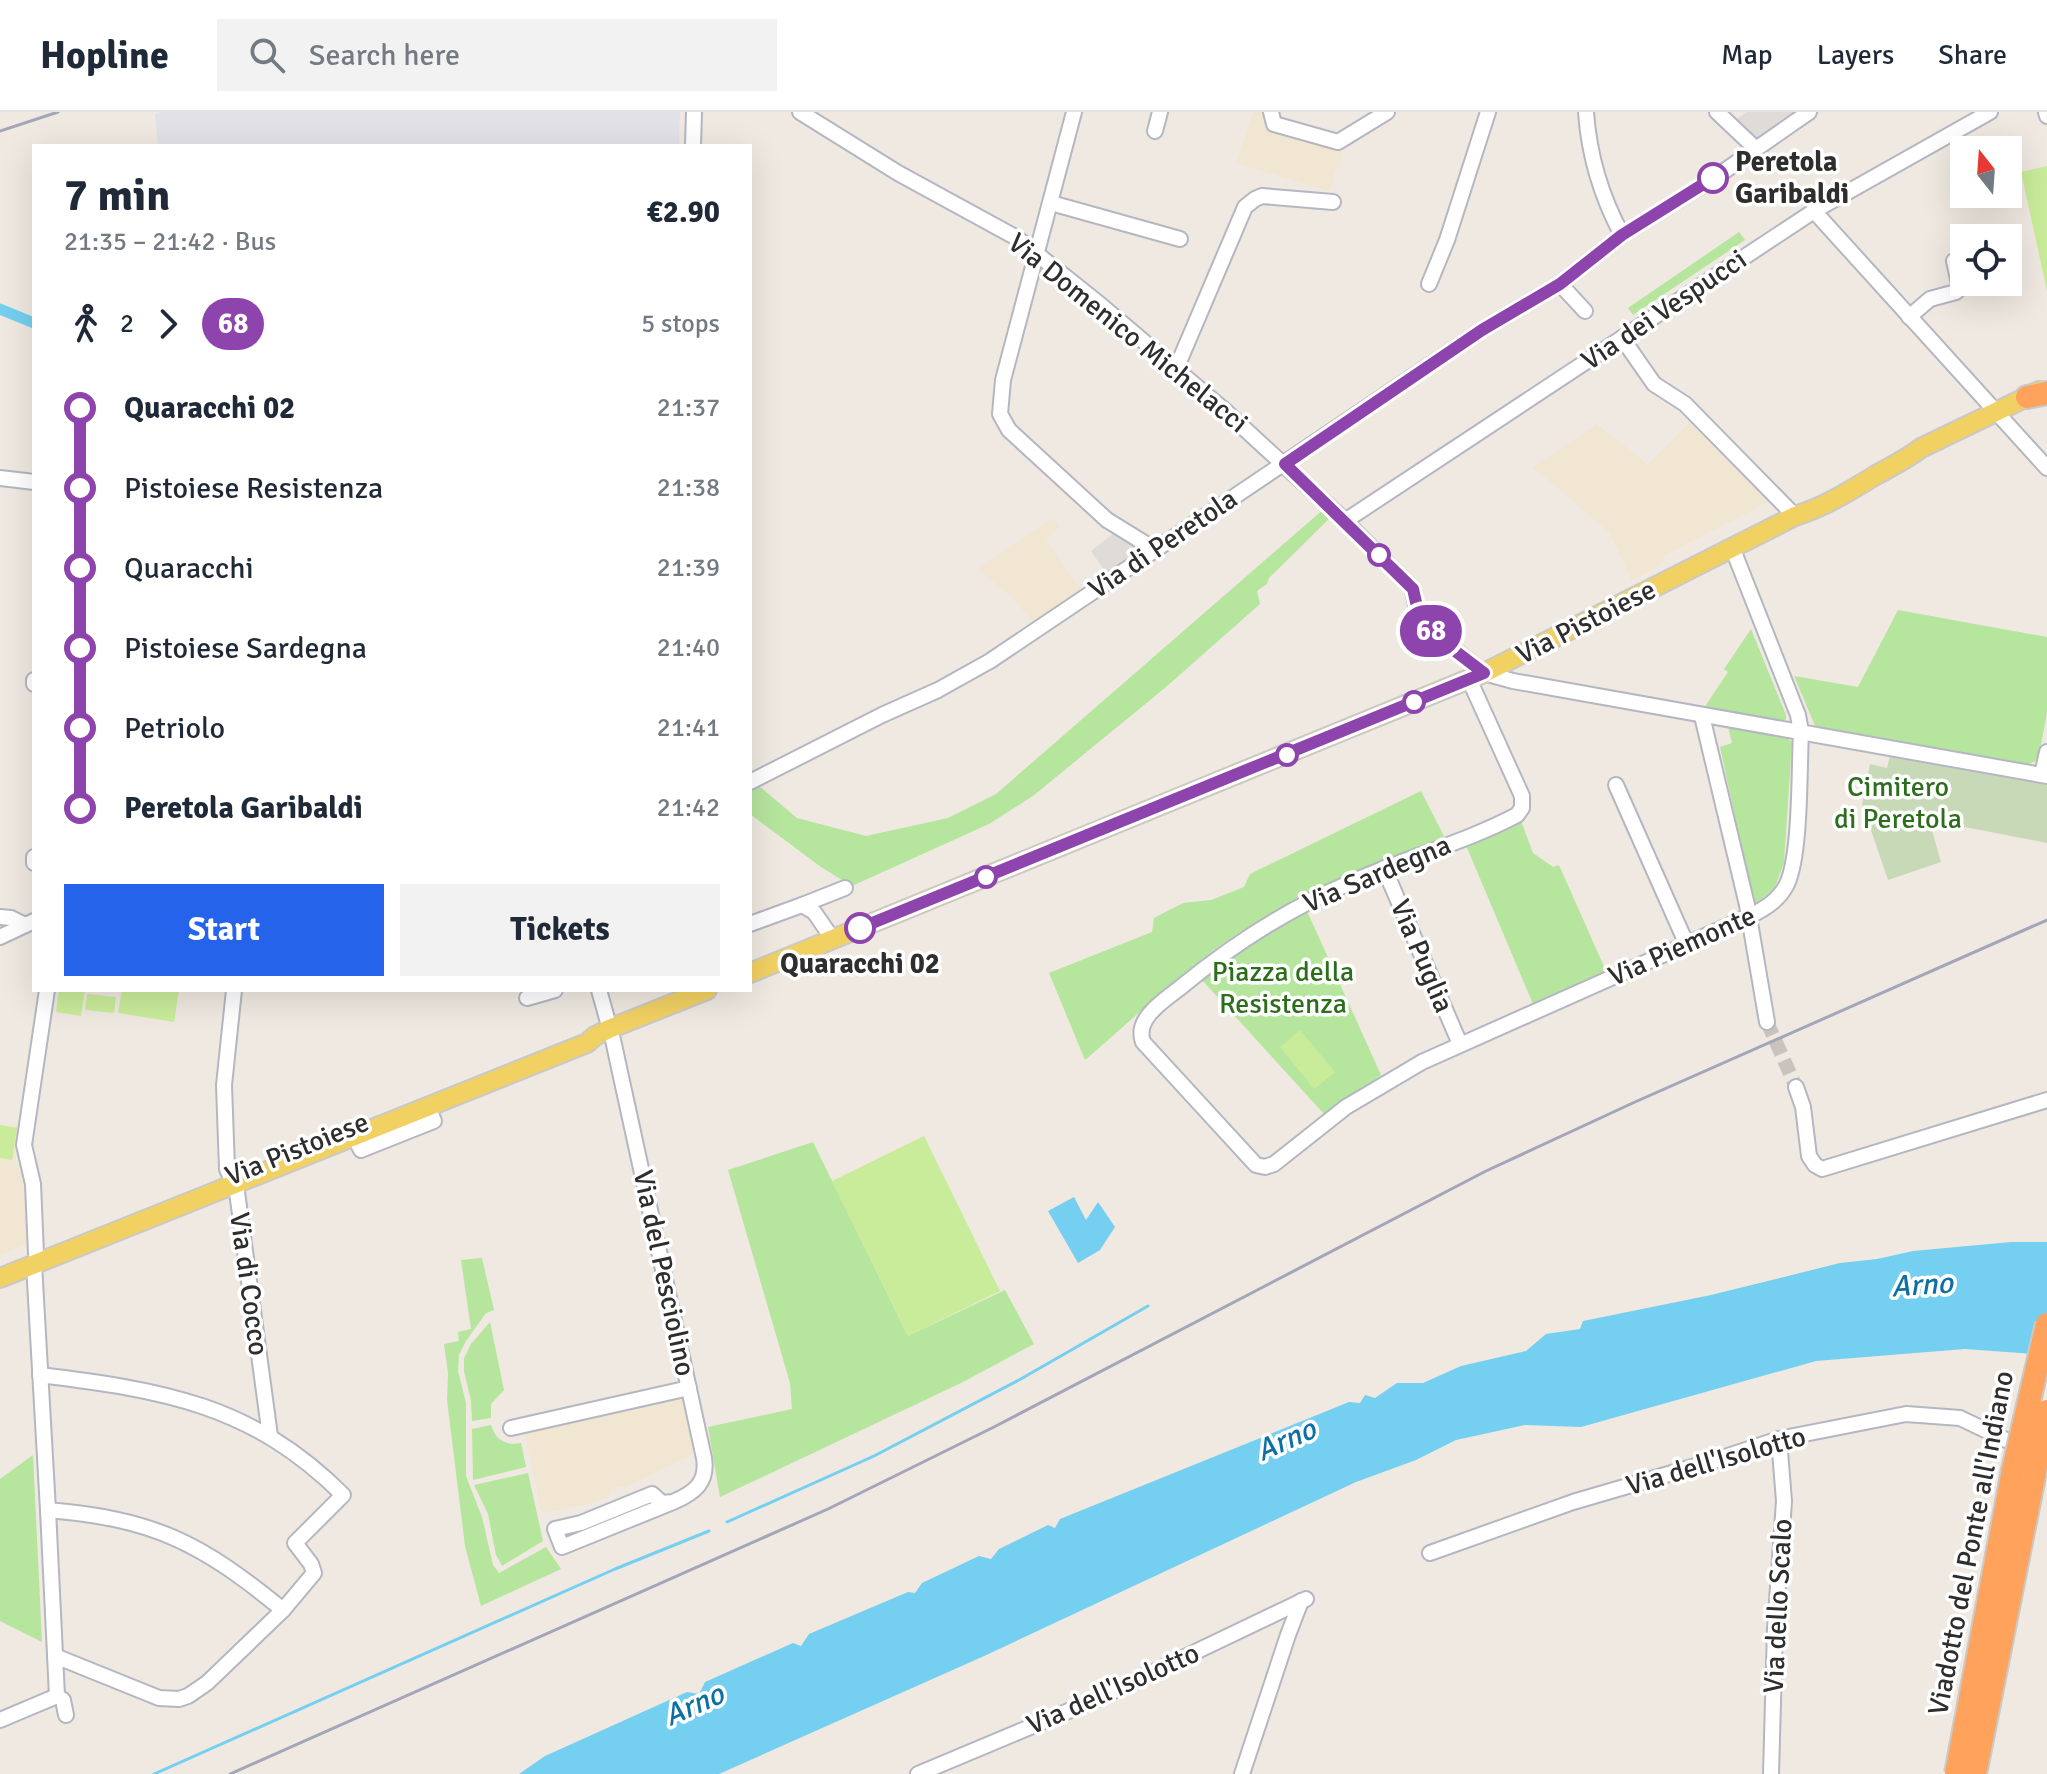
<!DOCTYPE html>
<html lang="en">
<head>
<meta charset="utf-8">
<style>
  :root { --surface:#fff; --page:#f2f2f3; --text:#1f2937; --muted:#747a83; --line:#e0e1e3; --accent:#2563eb }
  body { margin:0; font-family:Signika,sans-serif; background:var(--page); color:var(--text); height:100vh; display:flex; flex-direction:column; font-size:30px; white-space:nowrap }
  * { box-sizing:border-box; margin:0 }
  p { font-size:26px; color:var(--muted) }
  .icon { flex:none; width:44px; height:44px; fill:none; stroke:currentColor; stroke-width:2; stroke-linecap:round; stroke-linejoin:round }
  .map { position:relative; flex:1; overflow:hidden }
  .sheet { position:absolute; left:32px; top:32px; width:720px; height:848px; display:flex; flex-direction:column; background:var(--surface); border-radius:0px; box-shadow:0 8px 32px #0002 }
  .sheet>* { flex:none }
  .badge { padding:0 16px; border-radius:26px; font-size:28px; line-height:52px }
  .needle { width:52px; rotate:343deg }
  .controls { position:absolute; left:1950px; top:24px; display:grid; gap:16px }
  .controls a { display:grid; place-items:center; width:72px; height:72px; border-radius:0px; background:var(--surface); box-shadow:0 8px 32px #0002; font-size:40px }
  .map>.badge { position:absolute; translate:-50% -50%; box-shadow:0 0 0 4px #fff }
  .legs { display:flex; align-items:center; gap:12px; height:88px; padding:0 32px; font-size:26px }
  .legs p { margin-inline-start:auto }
  .head { display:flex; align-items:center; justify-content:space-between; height:136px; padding:0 32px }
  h1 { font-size:44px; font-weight:800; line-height:60px }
  .primary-button { display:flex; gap:16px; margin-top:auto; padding:16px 32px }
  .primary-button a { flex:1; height:92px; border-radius:0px; background:var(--accent); color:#fff; font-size:32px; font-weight:800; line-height:92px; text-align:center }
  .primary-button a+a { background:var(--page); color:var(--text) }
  ul { padding:0 32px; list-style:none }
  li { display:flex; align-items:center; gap:28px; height:80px; font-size:30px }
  li i { display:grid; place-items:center; width:12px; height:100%; margin:0 10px; background:currentColor }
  li i::after { content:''; width:20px; height:20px; margin:-10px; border:6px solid; border-radius:50%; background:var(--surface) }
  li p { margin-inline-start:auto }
  li:first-child i { background:linear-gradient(#0000 50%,currentColor 0) }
  li:last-child i { background:linear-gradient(currentColor 50%,#0000 0) }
  header { display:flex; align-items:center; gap:48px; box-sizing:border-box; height:112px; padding:0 40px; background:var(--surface); border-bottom:2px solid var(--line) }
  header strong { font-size:38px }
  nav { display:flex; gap:44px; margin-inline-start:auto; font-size:28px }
  .search { width:560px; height:72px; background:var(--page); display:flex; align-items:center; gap:20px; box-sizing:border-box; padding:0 28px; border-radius:0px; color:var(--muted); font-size:30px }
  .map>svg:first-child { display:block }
  .industrial { fill:#e3e1e8 }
  .education { fill:#f0e6d1 }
  .green { fill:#b6e59e }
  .cemetery { fill:#c8d9b8 }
  .pitch { fill:#c9ec9a }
  .plaza { fill:#dfdcd8 }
  .water { fill:#75cff0 }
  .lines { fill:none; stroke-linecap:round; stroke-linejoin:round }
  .stream { stroke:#75cff0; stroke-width:3 }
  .canal { stroke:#75cff0; stroke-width:11 }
  .minor-tunnel { stroke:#c8c4bd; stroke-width:14; stroke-dasharray:14 7; stroke-linecap:butt }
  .minor-casing { stroke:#b4b7c1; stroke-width:18 }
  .major-casing { stroke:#c9c9c9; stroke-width:22 }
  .highway-casing { stroke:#c9c9c9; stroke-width:26 }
  .minor { stroke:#fff; stroke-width:14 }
  .major { stroke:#f2d163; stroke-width:18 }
  .highway { stroke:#ffa35c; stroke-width:22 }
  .rail { stroke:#a3a6b8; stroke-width:3 }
  .highway-bridge-casing { stroke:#c9c9c9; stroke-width:26; stroke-linecap:butt }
  .highway-bridge { stroke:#ffa35c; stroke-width:22 }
  .line-1-casing { stroke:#fff; stroke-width:18 }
  .line-1 { stroke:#8e44ad; stroke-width:12 }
  .stop-1-dot { fill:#fff; stroke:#8e44ad; stroke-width:4 }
  .labels { text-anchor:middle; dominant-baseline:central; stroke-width:7; stroke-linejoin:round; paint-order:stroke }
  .stop-label { font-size:28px; font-weight:bold; fill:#2e2e2e; stroke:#fff; text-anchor:start }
  .street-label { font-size:28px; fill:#2e2e2e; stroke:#fff }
  .park-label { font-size:28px; fill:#2c6e1b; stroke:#fff }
  .water-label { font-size:30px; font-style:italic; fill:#0d6fa3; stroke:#fff }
</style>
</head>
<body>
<header>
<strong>Hopline</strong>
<div class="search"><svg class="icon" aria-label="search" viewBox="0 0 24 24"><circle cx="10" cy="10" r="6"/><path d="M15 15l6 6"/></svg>Search here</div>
<nav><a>Map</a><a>Layers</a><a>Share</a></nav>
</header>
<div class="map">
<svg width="2047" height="1662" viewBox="0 0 2047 1662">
  <rect width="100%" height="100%" fill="#efe9e1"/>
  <polygon class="industrial" points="161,0 680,0 679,34 158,34 155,2"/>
  <g class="education">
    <polygon points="1253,0 1262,0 1266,18 1342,40 1329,79 1236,51"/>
    <polygon points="1690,310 1768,390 1663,444 1665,450 1632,468 1610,421 1533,355 1597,312 1648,353"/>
    <polygon points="1052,407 1060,413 1046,427 1081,478 1034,512 1016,489 978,457"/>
    <polygon points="0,1012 21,1015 15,1048 23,1066 31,1130 0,1143"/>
    <polygon points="681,1282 694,1342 626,1375 621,1374 611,1377 608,1385 596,1390 542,1401 524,1317"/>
  </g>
  <g class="green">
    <polygon points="1739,120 1745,128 1633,203 1628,196"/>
    <polygon points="1325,396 1331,405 1269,466 1267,472 1257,479 1260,492 1166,575 1033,684 989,712 852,774 821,755 750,702 750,678 759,674 797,706 866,724 948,706 996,682"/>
    <polygon points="1898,498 2047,525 2047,601 2038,648 2022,655 1816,616 1794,564 1858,575"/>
    <polygon points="1751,517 1786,603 1786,607 1780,612 1702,599 1728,560 1724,557"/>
    <polygon points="1728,615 1785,624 1792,630 1784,751 1774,777 1754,793 1720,635 1732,631"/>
    <path d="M1421,679l24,47c-76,29 -153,58 -220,104 -50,35 -94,79 -140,118l-36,-87 103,-41 2,-14 29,-15 28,-3 33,-13 6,-13z"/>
    <polygon points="1521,709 1533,741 1553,755 1559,753 1606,859 1533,892 1465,731"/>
    <polygon points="1307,799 1381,963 1324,1002 1202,868 1258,827"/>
    <polygon points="813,1030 908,1224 1005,1178 1034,1232 961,1271 720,1385 708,1315 792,1297 790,1271 728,1058"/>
    <polygon points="482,1146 494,1198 486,1201 466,1229 459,1243 458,1259 466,1291 466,1364 482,1405 493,1453 499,1461 546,1435 561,1457 481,1494 465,1434 447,1288 448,1261 444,1232 459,1229 458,1220 471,1217 461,1148"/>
    <polygon points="490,1210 504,1278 491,1292 491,1306 472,1309 471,1289 464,1259 464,1246 471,1232"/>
    <path d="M491,1313c5,15 14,21 30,18l5,24 -53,13 -1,-51z"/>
    <polygon points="33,1343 42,1530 0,1509 0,1367"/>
    <polygon points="528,1361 543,1429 502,1454 496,1443 488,1402 474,1373"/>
  </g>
  <polygon class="cemetery" points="1891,640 2047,670 2047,731 1929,708 1941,750 1888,768 1862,692 1870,652 1887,656"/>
  <g class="pitch">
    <polygon points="2047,54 2047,179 2021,60"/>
    <polygon points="59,878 85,878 81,904 56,900"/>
    <polygon points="122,878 179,878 174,910 118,901"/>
    <polygon points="87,882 116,885 114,901 85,898"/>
    <polygon points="1300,918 1335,960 1314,977 1280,935"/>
    <polygon points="0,1013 17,1016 12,1048 0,1046"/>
    <polygon points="924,1024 1000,1179 908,1224 832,1069"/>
  </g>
  <g class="plaza">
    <polygon points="1746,0 1809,0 1755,36 1730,12"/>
    <polygon points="1119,417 1154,437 1110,467 1091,439"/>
  </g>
  <g class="water">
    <polygon points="1074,1085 1086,1108 1098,1090 1115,1115 1100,1138 1078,1151 1048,1099"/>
    <polygon points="2011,1130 2047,1130 2047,1243 1965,1237 1816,1249 1581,1315 1525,1313 1456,1328 1416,1348 1356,1370 982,1545 719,1662 519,1662 545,1644 687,1580 699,1582 705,1570 793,1531 801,1534 809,1522 908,1480 915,1481 922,1471 979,1444 991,1447 999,1437 1048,1413 1055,1416 1060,1407 1349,1290 1360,1291 1365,1283 1375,1286 1397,1271 1423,1271 1461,1254 1526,1239 1546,1222 1580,1217 1583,1209 1711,1183 1840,1151 1877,1147 1913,1139"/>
  </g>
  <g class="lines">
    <g class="stream">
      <polyline points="727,1410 874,1344 1019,1268 1148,1194"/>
      <polyline points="154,1662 615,1457 709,1419"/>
    </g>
    <polyline class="canal" points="0,197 34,211"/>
    <polyline class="minor-tunnel" points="1767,910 1796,975"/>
    <defs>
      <g id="minor">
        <polyline points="800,0 898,61 1017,126 1102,194 1222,296 1345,409 1413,477 1418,504 1428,517 1484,561 1513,569 2047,664"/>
        <polyline points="1074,0 1003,268 1000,302 1009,318 1107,408 1154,437"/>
        <polyline points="1271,0 1274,12 1338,30 1387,0"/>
        <path d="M1586,0c3,44 15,84 36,123"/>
        <polyline points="1717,0 1755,36"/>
        <polyline points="2046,0 2047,4"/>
        <polyline points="1155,19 1160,0"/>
        <polyline points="693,34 694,0"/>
        <polyline points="1051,91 1180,127"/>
        <polyline points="1814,99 2047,356"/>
        <polyline points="1429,172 1447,128 1488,0"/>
        <polyline points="1560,172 1585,199"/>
        <polyline points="1909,205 1930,187 1956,180 1960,176 1954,149 1964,144"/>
        <polyline points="1622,226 1654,272 1685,292 1795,404"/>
        <polyline points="1176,257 1245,95 1255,87 1262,84 1333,90"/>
        <polyline points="0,366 34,370"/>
        <polyline points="1345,409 1814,99 1990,0"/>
        <path d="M1469,567l53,117v12l-5,7c-53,28 -115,44 -170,69 -61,26 -115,61 -166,103 -16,13 -47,31 -38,55l113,123 9,2 9,-3 72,-57 76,-45 328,-146c16,-8 29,-16 37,-32 14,-30 12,-115 14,-152l-3,-17 -66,-168"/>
        <polyline points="34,568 34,572"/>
        <polyline points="1702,604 1747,793 1767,910"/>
        <polyline points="2042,663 2047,640"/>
        <polyline points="750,670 882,603 938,578 990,549 1482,218 1560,172 1622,123 1723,60 1809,0"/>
        <polyline points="1616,673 1687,833"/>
        <polyline points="34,745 34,751"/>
        <polyline points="1384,756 1460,932"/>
        <polyline points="802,793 845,776"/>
        <polyline points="0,805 11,806 25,813"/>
        <polyline points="750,812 802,793 814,800 832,826"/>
        <polyline points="0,825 34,809"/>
        <polyline points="234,878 224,973 227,1057 237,1080 270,1324"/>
        <path d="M599,878l14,50 91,418c4,25 -10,35 -31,44l-111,45 -7,-18 26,-6 71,-29 10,9 11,-1"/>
        <polyline points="527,886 555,878"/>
        <polyline points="1796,975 1803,995 1809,1044 1815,1053 1822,1057 2047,988"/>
        <polyline points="354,1024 361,1038 434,1009 428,994"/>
        <polyline points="36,1142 33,1072 24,1033 47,878"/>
        <path d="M34,1152l14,246c107,9 153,33 235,100"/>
        <path d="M40,1263c122,15 212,29 303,120l-48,48 16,21 3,9 -31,37 -76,73 -19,13 -9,3 -20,-1 -104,-42"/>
        <polyline points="511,1316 689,1276"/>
        <polyline points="48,1398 57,1584 63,1588 66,1603"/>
        <polyline points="1430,1441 1573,1390 1713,1349 1779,1327 1906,1302 1960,1306 2006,1328"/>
        <polyline points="0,1608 57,1584"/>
        <polyline points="918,1662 1097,1587 1306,1487"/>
        <polyline points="1242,1662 1288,1523 1301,1489"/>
        <polyline points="1771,1662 1775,1517 1784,1389 1779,1327"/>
      </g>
      <g id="major">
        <path d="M750,861l734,-300 311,-157c29,-9 55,-25 81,-41 16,-9 31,-16 45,-27l118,-57"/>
        <path d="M0,1166c196,-78 391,-157 587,-235l8,-7 14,-7 98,-39"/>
      </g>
      <polyline id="highway" points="2027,285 2047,281"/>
    </defs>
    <use href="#minor" class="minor-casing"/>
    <use href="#major" class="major-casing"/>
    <use href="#highway" class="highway-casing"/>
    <use href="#minor" class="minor"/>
    <use href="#major" class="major"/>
    <use href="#highway" class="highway"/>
    <g class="rail">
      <polyline points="0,19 58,0"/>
      <polyline points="230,1662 828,1397 994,1315 1486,1059 1635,990 2047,808"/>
    </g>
    <defs>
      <g id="highway-bridge">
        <polyline points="1956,1662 2013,1358 2047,1212"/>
        <polyline points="1975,1662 2047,1299"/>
      </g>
    </defs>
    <use href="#highway-bridge" class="highway-bridge-casing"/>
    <use href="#highway-bridge" class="highway-bridge"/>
  </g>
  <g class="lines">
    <defs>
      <polyline id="line-1" points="860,816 1484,561 1442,529 1420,508 1413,477 1285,352 1482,218 1560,172 1622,123 1713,66"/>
    </defs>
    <use href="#line-1" class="line-1-casing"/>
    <use href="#line-1" class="line-1"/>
  </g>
  <g class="stop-1-dot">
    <circle cx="1713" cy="66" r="14"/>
    <circle cx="1379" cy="443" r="10"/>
    <circle cx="1414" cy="590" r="10"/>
    <circle cx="1287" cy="643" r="10"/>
    <circle cx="986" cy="765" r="10"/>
    <circle cx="860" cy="816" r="14"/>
  </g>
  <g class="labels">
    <g class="stop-label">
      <text x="1735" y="50">Peretola<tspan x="1735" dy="32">Garibaldi</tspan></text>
      <text x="860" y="852" text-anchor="middle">Quaracchi 02</text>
    </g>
    <g class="street-label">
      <text transform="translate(1664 198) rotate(-34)">Via dei Vespucci</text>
      <text transform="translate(1128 221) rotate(39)">Via Domenico Michelacci</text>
      <text transform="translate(1163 432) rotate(-34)">Via di Peretola</text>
      <text transform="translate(1586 510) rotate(-27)">Via Pistoiese</text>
      <text transform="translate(1377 762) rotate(-23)">Via Sardegna</text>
      <text transform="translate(1682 834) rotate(-24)">Via Piemonte</text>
      <text transform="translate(1422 844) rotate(67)">Via Puglia</text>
      <text transform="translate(297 1037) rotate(-22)">Via Pistoiese</text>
      <text transform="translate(664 1161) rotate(78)">Via del Pesciolino</text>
      <text transform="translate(249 1172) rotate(82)">Via di Cocco</text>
      <text transform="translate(1716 1349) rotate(-16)">Via dell'Isolotto</text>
      <text transform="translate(1971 1431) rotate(-79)">Viadotto del Ponte all'Indiano</text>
      <text transform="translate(1778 1494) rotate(-87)">Via dello Scalo</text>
      <text transform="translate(1113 1577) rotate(-24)">Via dell'Isolotto</text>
    </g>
    <g class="park-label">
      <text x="1898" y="675">Cimitero<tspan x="1898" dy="32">di Peretola</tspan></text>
      <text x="1283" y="860">Piazza della<tspan x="1283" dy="32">Resistenza</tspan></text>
    </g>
    <g class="water-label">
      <text transform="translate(1922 1173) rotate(-4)">Arno</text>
      <text transform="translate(1286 1328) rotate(-24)">Arno</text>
      <text transform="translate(694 1593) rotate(-24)">Arno</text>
    </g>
  </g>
</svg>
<div class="controls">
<a><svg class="needle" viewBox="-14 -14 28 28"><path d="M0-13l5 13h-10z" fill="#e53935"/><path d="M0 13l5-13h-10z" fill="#747a83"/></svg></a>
<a><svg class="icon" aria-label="locate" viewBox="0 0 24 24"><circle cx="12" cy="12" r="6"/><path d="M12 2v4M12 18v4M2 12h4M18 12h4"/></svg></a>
</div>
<b class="badge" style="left:1431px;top:519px;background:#8e44ad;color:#fff">68</b>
<section class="sheet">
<div class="head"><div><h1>7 min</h1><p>21:35 – 21:42 · Bus</p></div><b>€2.90</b></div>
<div class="legs"><svg class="icon" aria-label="walk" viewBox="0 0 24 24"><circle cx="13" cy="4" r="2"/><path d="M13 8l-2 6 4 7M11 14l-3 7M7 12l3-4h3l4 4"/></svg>2<svg class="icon" aria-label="forward" viewBox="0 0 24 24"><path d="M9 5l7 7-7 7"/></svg><b class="badge" style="background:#8e44ad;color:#fff">68</b><p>5 stops</p></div>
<ul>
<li><i style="color:#8e44ad"></i><b>Quaracchi 02</b><p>21:37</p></li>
<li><i style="color:#8e44ad"></i><span>Pistoiese Resistenza</span><p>21:38</p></li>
<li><i style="color:#8e44ad"></i><span>Quaracchi</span><p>21:39</p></li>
<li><i style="color:#8e44ad"></i><span>Pistoiese Sardegna</span><p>21:40</p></li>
<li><i style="color:#8e44ad"></i><span>Petriolo</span><p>21:41</p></li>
<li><i style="color:#8e44ad"></i><b>Peretola Garibaldi</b><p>21:42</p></li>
</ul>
<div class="primary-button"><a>Start</a><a>Tickets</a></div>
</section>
</div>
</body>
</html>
